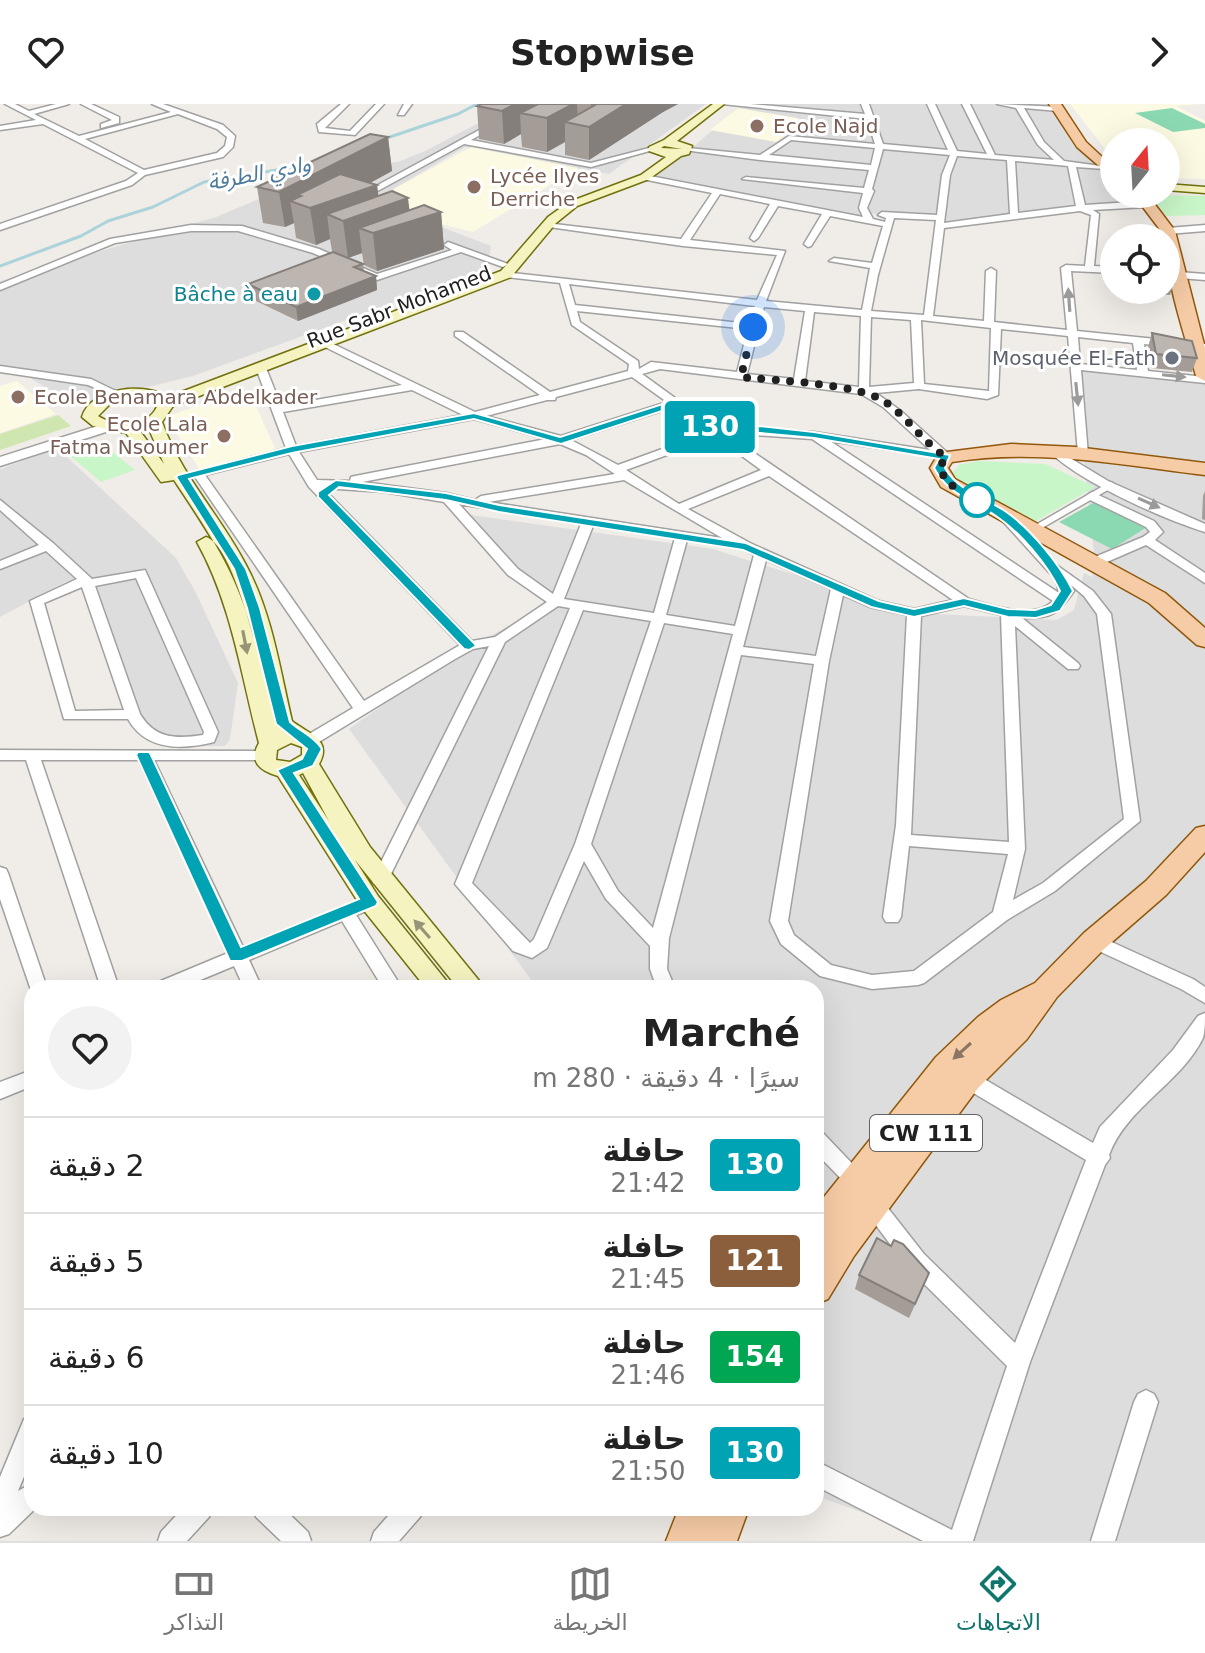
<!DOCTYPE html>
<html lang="ar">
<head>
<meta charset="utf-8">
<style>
  :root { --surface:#fff; --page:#f2f2f2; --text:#222; --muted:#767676; --line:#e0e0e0; --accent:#0f766e }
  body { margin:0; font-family:"DejaVu Sans","Noto Sans Arabic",sans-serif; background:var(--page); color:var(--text); direction:rtl; height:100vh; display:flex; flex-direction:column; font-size:30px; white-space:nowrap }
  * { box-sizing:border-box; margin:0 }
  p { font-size:26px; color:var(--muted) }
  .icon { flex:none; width:44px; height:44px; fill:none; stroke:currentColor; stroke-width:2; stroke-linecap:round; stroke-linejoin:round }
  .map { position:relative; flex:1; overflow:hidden; direction:ltr }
  .details { position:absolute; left:24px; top:876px; width:800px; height:536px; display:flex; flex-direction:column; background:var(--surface); border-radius:24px; box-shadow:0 8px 32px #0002; direction:rtl }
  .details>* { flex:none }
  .badge { padding:0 16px; border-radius:6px; font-size:28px; line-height:52px }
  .needle { width:52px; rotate:18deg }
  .tools { position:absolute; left:1100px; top:24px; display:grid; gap:16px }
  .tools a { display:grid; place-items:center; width:80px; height:80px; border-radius:50%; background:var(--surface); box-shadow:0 8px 32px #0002; font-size:40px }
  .you { position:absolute; width:40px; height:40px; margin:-20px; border:6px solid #fff; border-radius:50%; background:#1a73e8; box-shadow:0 0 0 12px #1a73e833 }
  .map>.badge { position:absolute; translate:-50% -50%; box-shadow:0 0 0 4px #fff }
  .round { display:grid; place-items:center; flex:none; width:84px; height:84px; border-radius:42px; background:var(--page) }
  .overview { display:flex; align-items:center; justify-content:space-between; height:136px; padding:0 24px }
  h1 { font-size:38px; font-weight:700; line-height:60px }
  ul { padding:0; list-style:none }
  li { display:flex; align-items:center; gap:24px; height:96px; padding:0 24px; border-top:2px solid var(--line) }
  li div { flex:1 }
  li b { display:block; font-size:30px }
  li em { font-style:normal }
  li .badge { min-width:88px; font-weight:700; text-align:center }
  header { display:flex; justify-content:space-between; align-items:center; height:104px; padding:0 24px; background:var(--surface); font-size:36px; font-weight:700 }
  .tabs { display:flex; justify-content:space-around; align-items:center; height:112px; border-top:2px solid var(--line); background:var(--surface); font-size:22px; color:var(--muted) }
  .tabs a { display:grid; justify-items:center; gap:4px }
  .tabs .selected { color:var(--accent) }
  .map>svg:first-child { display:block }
  .residential { fill:#dedddd }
  .education { fill:#fdfae3 }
  .grass { fill:#d0e6b1 }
  .park { fill:#c9f6c8 }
  .pitch { fill:#8bd9b3 }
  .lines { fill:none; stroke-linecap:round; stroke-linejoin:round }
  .stream { stroke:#abd4da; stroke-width:3 }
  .pedestrian-casing { stroke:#a1a1a1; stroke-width:3 }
  .minor-casing { stroke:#a1a1a1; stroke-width:3 }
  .tertiary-casing { stroke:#a1a1a1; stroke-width:3 }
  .secondary-casing { stroke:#70710d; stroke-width:3 }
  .primary-casing { stroke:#91580b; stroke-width:3 }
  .pedestrian { fill:#fff; fill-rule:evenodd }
  .minor { fill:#fff; fill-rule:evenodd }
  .tertiary { fill:#fff; fill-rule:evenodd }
  .secondary { fill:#f5f3bf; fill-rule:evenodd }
  .primary { fill:#f6cca6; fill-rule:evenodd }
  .wall { fill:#a39c97 }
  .shaded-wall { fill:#847f7b }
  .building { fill:#bdb5b0; stroke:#847f7b; stroke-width:2 }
  .oneway { fill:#9b9b9b }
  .oneway2 { fill:#959477 }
  .oneway3 { fill:#8b7663 }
  .line { fill:#00a3b4; stroke:#fff; stroke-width:2 }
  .walk { stroke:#202020; stroke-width:8; stroke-dasharray:0 14.4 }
  .education-dot { fill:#8d6e63; stroke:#fff; stroke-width:3 }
  .culture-dot { fill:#0f9aa8; stroke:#fff; stroke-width:3 }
  .worship-dot { fill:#6b7280; stroke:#fff; stroke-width:3 }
  .stop-dot { fill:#fff; stroke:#00a3b4; stroke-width:4 }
  .labels { text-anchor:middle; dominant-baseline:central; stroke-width:6; stroke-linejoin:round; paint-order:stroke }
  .far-education-label { font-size:20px; fill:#785e54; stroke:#fff; text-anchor:start }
  .far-culture-label { font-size:20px; fill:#0d838f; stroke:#fff; text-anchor:end }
  .far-street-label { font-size:20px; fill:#202020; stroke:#fff }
  .far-worship-label { font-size:20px; fill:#5b616d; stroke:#fff; text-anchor:end }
  .far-water-label { font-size:22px; font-style:italic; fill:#4c7a9b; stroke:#fff }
  .shield { fill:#fff; stroke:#636363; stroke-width:2 }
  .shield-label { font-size:22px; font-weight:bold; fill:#202020 }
</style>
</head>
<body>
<header><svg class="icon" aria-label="forward" viewBox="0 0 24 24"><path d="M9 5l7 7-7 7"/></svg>Stopwise<svg class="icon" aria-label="heart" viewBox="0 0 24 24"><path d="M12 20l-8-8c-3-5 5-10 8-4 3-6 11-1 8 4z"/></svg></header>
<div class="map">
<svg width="1205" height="1437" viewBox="0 0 1205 1437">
  <rect width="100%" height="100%" fill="#f0ece7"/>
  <g class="residential">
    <polygon points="515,0 706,0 609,70 465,43 388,88 392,104 491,142 488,164 193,272 74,301 27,272 0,270 0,177 216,113 335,63 398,58 425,47"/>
    <polygon points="742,0 1049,0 1074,42 1114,76 1114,90 1133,90 1146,100 1081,104 939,122 939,114 864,109 868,121 648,74 683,52"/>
    <polygon points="1074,262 1205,276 1205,1437 944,1437 816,1392 816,884 537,884 349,625 448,555 547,501 464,410 713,445 914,509 1057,516 1074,506 1084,469 1092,473 1095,458"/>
    <polygon points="57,344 176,454 195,487 238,579 230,635 225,642 170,642 146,636 81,475 65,478 0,513 0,365"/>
  </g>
  <g class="education">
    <polygon points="1070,0 1201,0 1176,2 1205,17 1205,75 1166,74 1166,38 1114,38 1114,56"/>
    <polygon points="738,4 797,14 805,18 776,38 710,26"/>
    <polygon points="471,43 578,64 473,128 406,111 394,85"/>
    <polygon points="17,277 56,310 0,329 0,282"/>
    <polygon points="250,289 278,351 202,369 166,313 207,298"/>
  </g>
  <polygon class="grass" points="58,311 71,322 0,346 0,330"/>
  <g class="park">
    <polygon points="1150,91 1205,92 1205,111 1166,112"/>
    <polygon points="100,338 135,366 101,378 68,350"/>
    <polygon points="978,357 1045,360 1095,383 1031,420 962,385 951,371 959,361"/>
  </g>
  <g class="pitch">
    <polygon points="1172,4 1205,20 1205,24 1173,28 1135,9"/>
    <polygon points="1095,398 1147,423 1112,445 1059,418"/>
  </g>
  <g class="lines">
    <g class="stream">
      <polyline points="384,35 458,10 477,0"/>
      <polyline points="0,162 81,132 108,117 153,103 204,78 306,61"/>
    </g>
    <defs>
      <polygon id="pedestrian" points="1110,378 1113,379 1113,383 1035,428 1032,429 1027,426"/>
      <g id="minor">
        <path d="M5,0h10l14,7 27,-7h13l-35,10 45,22 92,-24 -19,-8h11l60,21 12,11 -2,11 -10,10 -78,18 -13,10 -132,45v-6l126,-43 12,-8 -95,-49 -43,6v-4l36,-6zM178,10l39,15 10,8 -2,9 -8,7 -73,17 -59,-31z"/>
        <polygon points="81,0 91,0 119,13 119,19 101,24 101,20 112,16"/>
        <polygon points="341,0 349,0 325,24 350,27 376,0 384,0 355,31 319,28 317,20"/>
        <polygon points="404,0 412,0 404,11 398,11"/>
        <polygon points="527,0 536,0 471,36 591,59 653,43 657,45 591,63 464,40 361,96 354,94"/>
        <path d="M722,0h28l115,10 -4,-10h8l14,40 65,6 -21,-46h8l22,47 30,3 -25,-50h8l25,51 59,5 -16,-15 -22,-37 -19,-4 64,3 -3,4 -34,-3 20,34 20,19 44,6 -4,2 -28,-2 9,38 61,-4 4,3 -4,3 -53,3 6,4 -5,52 20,1v6l-43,-2 6,60 128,13v6l-61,-6 4,27 57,6v6l-124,-13 7,85 -10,-2 -10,-117 -67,-7 -3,66 -11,4 -68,-10 -43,4 25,18 49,44v4l-120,-18 229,152 -3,-13 -58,-64 2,-3h8l47,51 38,27 18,23 29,207 -85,70 -48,29 -83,63 -6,2 -46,4 -52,-13 -39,-32 -11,-23 44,-257 -73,-9 -72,283 -2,31 8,19h-18l-7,-19v-23l-44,-47 -22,-38 -37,87 -15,10 -19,-7 -58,-67 115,-276 -12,-2 -53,36 -117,238 -2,4h-12l-2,-4 117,-234 -16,3 -18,10 -141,86h-10l-3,-4 3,-4 49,-29 -158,-231 -13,4 -6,-4 110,-29 -30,-80 1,-2 9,2 15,38 121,-21 -79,-39v-4l4,-1 148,71 65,-17 -85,-59v-4h8l87,60 78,-21 1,-7 -57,-39 -12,-42 -54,-6 -5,-3 2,-2 254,28 20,-45 -94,-9 -141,-20 4,-3 135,16 31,-46 -70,-14 3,-4 218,42 -4,-9 4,-15 -121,-14 4,-2 118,11 5,-18 -109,-10 -76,-10 4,-2 72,7 29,-19 86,8 -8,-25zM791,36l84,8 -4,17 -102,-10zM883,45l67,6 -8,20 -5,40 -55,-3 -4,3 8,3 -1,4 -12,-3 -6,-11 7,-17 -2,-2zM957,52l50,4 3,54 -66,9 6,-48zM1015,57l53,5 8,40 -58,7zM720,90l50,10 -20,34 4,3 4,-3 20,-32 44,8 -18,30 4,3 3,-1 19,-30 53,10 -11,37 -38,-5 -5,3 41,7 -8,42 -96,-9 19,-50 -95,-11zM1080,107l11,4 -6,51 -19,-1 -5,3 6,62 -73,-8 2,-51 -5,-3 -5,3 -2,50 -51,-5 11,-88zM894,114l42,2 -12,95 -53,-4 7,-36zM569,180l186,22 -5,18 -175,-19zM764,203l41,4 -11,68 -47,-5zM577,207l171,18 -11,43 -86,-10 -12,7 -1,-8 -58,-39zM814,208l47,4 -2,71 -54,-6zM871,213l40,3 3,63 -45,4zM921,216l70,8 -2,63 -65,-7zM1078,233l55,6 4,27 -57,-6zM660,265l201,25 22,13 47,43 -116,-18 -99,-5 -73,-53zM632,273l35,25 -106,34 -75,-20 61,-16h8l1,-3zM412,286l51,25 -167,31 -13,-34zM674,303l35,25 -91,33 -47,-25zM474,315l72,20 -191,37 -4,1 -1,4 -33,-1 -18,-28zM725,329l87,6 241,162c-20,20 -61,4 -84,-2zM716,333l45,33 -82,34 -53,-34zM560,340l26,11 29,19 -134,22 -6,4 -29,-7 -84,-11zM289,350l20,33 151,158 -96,56 -159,-226zM769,372l184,124 -39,9 -35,-8 -129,-58 -62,-34zM624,376l98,58 -234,-36zM323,384l61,4 60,10 64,73 39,27 -52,35 -23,4zM459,400l122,20 -28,70 -35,-25zM593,422l82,12 -21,75 -90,-14zM687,436l43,7 5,-2 19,10 -19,71 -69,-11zM766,456l65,29 -15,67 -73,-9zM1071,481l13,11 13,18 27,205 -81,64 -30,17 12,-51 -10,-223 53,43h10l2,-3 -2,-3 -56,-45c31,1 36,-5 52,-27zM843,491l27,12 37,8 -11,210 -13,92 3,5h12l3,-5 8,-71 99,8 -15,58 -79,59 -42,4 -41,-10 -37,-30 -6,-14 41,-260zM964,502l37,9 8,227 -98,-7 10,-219zM583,506l68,11 -76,223 -41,95 -4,4 -58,-60zM664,519l69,11 -80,294 -35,-37 -27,-47z"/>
        <polygon points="191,121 242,122 319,145 377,170 452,146 444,141 448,138 508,160 503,163 461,148 377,176 313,149 238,127 191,127 115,139 0,186 0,180 110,135"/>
        <polygon points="1205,121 1205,127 1168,130 1164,127 1168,124"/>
        <polygon points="1166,167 1205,170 1205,176 1166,173"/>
        <polygon points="0,262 91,275 124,291 119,294 88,281 0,268"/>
        <path d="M1057,346l51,31 97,43v8c-42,-13 -120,-48 -152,-77v-4z"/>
        <polygon points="1092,388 1154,417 1163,428 1155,436 1205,469 1205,479 1146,441 1100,461 1090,461 1090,455 1143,433 1150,428 1146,423 1088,395 1086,392"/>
        <path d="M0,396l53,43 39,36 53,-9 73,162 -4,10c-32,8 -68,9 -86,-23h-64l-34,-118 47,-22 -31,-28 -46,18v-8l39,-16 -39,-35zM136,474l68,154 -1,3c-27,4 -48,4 -63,-21l-45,-128zM82,483l42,123 -49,1 -31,-108z"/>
        <polygon points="0,646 268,647 271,651 268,655 263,656 154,656 243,843 370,792 376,793 378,798 376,803 356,811 402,884 383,884 342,817 249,856 262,884 244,884 234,862 181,884 153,884 156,879 228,849 139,656 41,656 119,884 101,884 26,656 0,656"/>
        <polygon points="0,763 6,765 8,769 47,884 32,884 32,889 0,795"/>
        <polygon points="1094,830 1193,875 1205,883 1205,899 1181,885 1088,842 1085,837 1088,832"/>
        <path d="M1205,909c0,8 0,18 -2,25 -22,45 -77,70 -94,117l1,3 -5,7 -75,197 -57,179h-50l-107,-55v-25l136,69 55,-164 -99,-98 -42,-56 -3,-7 3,-7 7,-2 7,2 44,56 91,89 71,-183 -126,-75 -3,-6 3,-6 7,-2 7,2 119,70 7,-16 73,-77 25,-34z"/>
        <polygon points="32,966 32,982 0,995 0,978"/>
        <polygon points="816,1026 823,1029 863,1071 866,1077 863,1083 856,1086 849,1083 816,1049"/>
        <polygon points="1146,1286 1154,1290 1158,1298 1115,1437 1091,1437 1134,1298 1138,1290"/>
        <polygon points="32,1311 32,1353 18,1387 32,1379 32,1404 36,1404 9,1430 0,1433 0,1373 24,1315"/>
        <polygon points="183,1404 212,1404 209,1413 187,1437 158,1437 161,1428"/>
        <polygon points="253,1404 283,1404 308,1428 311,1437 281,1437 256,1413"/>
        <polygon points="395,1404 423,1404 420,1413 399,1437 371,1437 374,1428"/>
      </g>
      <polygon id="tertiary" points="107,319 114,323 112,326 0,362 0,353"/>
      <g id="secondary">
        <path d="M713,0h11l-47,37 15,5 -3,8 -8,2 -32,23 -72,27 -21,17 -45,54 -338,129 -11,16c19,54 59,94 85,145 25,47 33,103 45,154 16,13 41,18 27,43l51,83 115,141h-27l-103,-128 23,36 74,92h-26l-64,-80 -84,-132c-17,-5 -30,-14 -19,-33 -18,-68 -27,-138 -62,-201l9,-5c22,6 42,81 48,102 -16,-64 -44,-105 -80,-159l-13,2 -35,-49 -33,-7 -11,-9c9,-30 63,-35 86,-20l333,-126 47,-54 21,-15 72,-27 25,-18 -17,-6v-4l15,-7zM664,42l18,3 -21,-1zM142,293l16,7c-8,24 -42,24 -60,12l14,-14zM149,325l15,35 -24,-33zM291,639l11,4v8l-12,7 -14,-2 1,-10zM303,669l26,48 -30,-46z"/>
        <polygon points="1166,80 1205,83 1205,89 1166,86"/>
      </g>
      <g id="primary">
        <polygon points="1049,0 1061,0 1086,38 1114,64 1114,75 1077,43"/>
        <path d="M1133,90h14l28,37 30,117v33l-9,-5c-12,-45 -30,-91 -30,-138h-4l-1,-7z"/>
        <path d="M1011,340l65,3 129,16v12c-84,-10 -168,-27 -253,-13l-4,6 7,11 210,114 40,35v19l-8,-2 -48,-42 -208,-116 -11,-19 9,-15z"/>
        <polygon points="1205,722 1205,748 1166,791 1104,845 1057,893 1027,935 978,984 854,1152 828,1195 816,1200 816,1151 819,1147 816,1148 816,1103 936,953 978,913 1001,896 1035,879 1084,829 1146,777 1196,724"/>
        <polygon points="679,1404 749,1404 737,1437 666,1437"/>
      </g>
    </defs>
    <use href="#pedestrian" class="pedestrian-casing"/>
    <use href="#minor" class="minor-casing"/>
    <use href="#tertiary" class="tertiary-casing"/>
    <use href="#secondary" class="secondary-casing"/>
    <use href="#primary" class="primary-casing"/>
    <use href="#pedestrian" class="pedestrian"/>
    <use href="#minor" class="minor"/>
    <use href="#tertiary" class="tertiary"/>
    <use href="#secondary" class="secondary"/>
    <use href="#primary" class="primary"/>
  </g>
  <g class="wall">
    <polygon points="481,0 678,0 663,8 589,56 565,51 565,38 547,48 522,43 521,30 504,40 479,35 477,2"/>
    <polygon points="388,33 392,67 370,79 377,81 378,92 410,106 441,108 444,145 377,167 364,161 362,149 348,154 332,147 330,135 316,141 296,134 294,119 285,123 263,119 257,83"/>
    <polygon points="363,160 364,167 376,172 377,186 298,217 250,194 248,180"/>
    <polygon points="1166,161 1174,179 1170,191 1126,187 1166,186"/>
    <polygon points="1152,229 1197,254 1192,268 1151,264 1148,243"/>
    <polygon points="1205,387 1205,416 1202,415 1203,392"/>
    <polygon points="859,1171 923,1183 909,1214 855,1185"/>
  </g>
  <g class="shaded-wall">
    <polygon points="515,0 534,0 534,12 520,9 521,30 504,40 502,7"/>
    <polygon points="573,0 577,0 578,20 565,18 565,38 547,48 547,14"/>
    <polygon points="591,0 678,0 663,8 589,56 589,23 591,21"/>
    <polygon points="388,33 392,67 344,93 377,81 380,104 408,94 411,118 441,108 444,145 377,167 373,129 359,125 362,149 348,154 343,117 327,110 330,135 316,141 310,104 301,92 297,91 298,100 290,97 294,119 285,123 279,88"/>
    <polygon points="376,172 377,186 298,217 296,203"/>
  </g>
  <g class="building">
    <polygon points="481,0 515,0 502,7 477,2"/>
    <polygon points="538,0 573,0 547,14 520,9"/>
    <polygon points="597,0 626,0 589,23 565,18"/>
    <polygon points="370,30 388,33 279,88 257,83"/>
    <polygon points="340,70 377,81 310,104 290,97 301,92 297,91"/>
    <polygon points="392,87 408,94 343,117 327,110"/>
    <polygon points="424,101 441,108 373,129 359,124"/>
    <polygon points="333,148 363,160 354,163 376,172 296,203 248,180"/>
    <polygon points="1166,161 1171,164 1174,179 1166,178"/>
    <polygon points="1152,229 1192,237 1197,254 1156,250"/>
    <polygon points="877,1134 891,1142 894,1136 903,1140 929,1169 915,1200 859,1171"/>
  </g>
  <defs><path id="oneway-solid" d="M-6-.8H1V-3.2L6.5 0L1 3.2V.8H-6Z" transform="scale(2)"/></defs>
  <g class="oneway">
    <use href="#oneway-solid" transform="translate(1069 196) rotate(-94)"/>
    <use href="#oneway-solid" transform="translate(1174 272) rotate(6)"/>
    <use href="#oneway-solid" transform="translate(1077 290) rotate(84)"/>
    <use href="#oneway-solid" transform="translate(1149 399) rotate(24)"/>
  </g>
  <g class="oneway2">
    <use href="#oneway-solid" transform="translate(245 538) rotate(79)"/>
    <use href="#oneway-solid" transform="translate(422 825) rotate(-131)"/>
  </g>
  <use class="oneway3" href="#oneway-solid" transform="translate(962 947) rotate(138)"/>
  <path class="line" d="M675,296l42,27 43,-1 54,6 136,23 -5,13c13,23 39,29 60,43 25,17 54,52 68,80l-13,20 -24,7 -28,-1 -44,-11 -50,11 -43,-10 -128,-57 -244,-38 -53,-12 -107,-13 -10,8 145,148 2,3 -7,4 -5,-1 -146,-152v-5l18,-12 110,13 53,12 247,38 133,58 35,8 50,-11 44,11 27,1 16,-5 9,-14c-13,-27 -39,-58 -64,-75 -24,-17 -47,-20 -62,-48l5,-9 -125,-21 -54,-5h-46l-40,-26 -113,37 -87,-25 -182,34 -103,26 57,90 14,39 30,114c11,10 24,14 32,27l-9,17 -19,7 84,129 -2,4 -134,55h-12l-94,-206 2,-3h11l2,3 90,192 118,-48 -82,-129 25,-11 5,-10 -31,-25 -29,-116 -13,-39 -58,-92 2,-2 114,-29 182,-33 86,24z"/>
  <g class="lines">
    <path class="walk" d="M753,223l-12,50c35,4 120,6 146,26 22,16 36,39 59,54l-7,11 9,15 33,20 -4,-3"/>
  </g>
  <g class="education-dot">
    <circle cx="757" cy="22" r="8"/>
    <circle cx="474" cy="83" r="8"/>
    <circle cx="18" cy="293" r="8"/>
    <circle cx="224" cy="332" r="8"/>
  </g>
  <circle class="culture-dot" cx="314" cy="190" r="8"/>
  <circle class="worship-dot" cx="1172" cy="254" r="8"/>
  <circle class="stop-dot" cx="977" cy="396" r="16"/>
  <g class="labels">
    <g class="far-education-label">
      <text x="773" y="22">Ecole Najd</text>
      <text x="490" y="72">Lycée Ilyes<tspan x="490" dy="23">Derriche</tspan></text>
      <text x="34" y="293">Ecole Benamara Abdelkader</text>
      <text x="208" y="320" text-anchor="end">Ecole Lala<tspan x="208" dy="23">Fatma Nsoumer</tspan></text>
    </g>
    <g class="far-culture-label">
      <text x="298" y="190">Bâche à eau</text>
    </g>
    <g class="far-street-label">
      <text transform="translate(399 203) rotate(-21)">Rue Sabr Mohamed</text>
    </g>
    <g class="far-worship-label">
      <text x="1156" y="254">Mosquée El-Fath</text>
    </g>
    <g class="far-water-label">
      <text transform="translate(259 69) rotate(-11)">وادي الطرفة</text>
    </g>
    <rect class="shield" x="870" y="1011" width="112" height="36" rx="6"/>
    <g class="shield-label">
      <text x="926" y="1029">CW 111</text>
    </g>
  </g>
</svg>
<div class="tools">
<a><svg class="needle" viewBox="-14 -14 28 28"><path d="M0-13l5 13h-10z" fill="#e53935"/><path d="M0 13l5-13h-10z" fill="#767676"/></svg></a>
<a><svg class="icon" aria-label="locate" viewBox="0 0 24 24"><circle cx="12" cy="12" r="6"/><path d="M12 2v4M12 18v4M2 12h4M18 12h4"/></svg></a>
</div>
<div class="you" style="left:753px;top:223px"></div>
<b class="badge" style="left:710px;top:323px;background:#00a3b4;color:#fff">130</b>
<section class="details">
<div class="overview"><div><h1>Marché</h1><p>سيرًا · 4 دقيقة · 280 m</p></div><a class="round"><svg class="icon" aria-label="heart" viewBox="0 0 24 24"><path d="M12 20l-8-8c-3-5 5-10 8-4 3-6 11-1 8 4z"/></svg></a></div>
<ul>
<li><span class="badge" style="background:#00a3b4;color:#fff">130</span><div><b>حافلة</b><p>21:42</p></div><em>2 دقيقة</em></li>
<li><span class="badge" style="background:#8b5e3c;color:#fff">121</span><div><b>حافلة</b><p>21:45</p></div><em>5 دقيقة</em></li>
<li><span class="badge" style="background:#00a651;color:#fff">154</span><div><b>حافلة</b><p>21:46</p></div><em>6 دقيقة</em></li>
<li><span class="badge" style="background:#00a3b4;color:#fff">130</span><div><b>حافلة</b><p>21:50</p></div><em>10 دقيقة</em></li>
</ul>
</section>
</div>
<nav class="tabs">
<a class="selected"><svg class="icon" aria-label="directions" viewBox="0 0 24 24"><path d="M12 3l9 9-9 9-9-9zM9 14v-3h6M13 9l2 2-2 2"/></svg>الاتجاهات</a>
<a><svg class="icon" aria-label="map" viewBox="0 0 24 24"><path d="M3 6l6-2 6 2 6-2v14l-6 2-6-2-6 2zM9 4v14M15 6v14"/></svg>الخريطة</a>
<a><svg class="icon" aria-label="tickets" viewBox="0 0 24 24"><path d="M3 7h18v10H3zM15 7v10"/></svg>التذاكر</a>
</nav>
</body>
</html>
